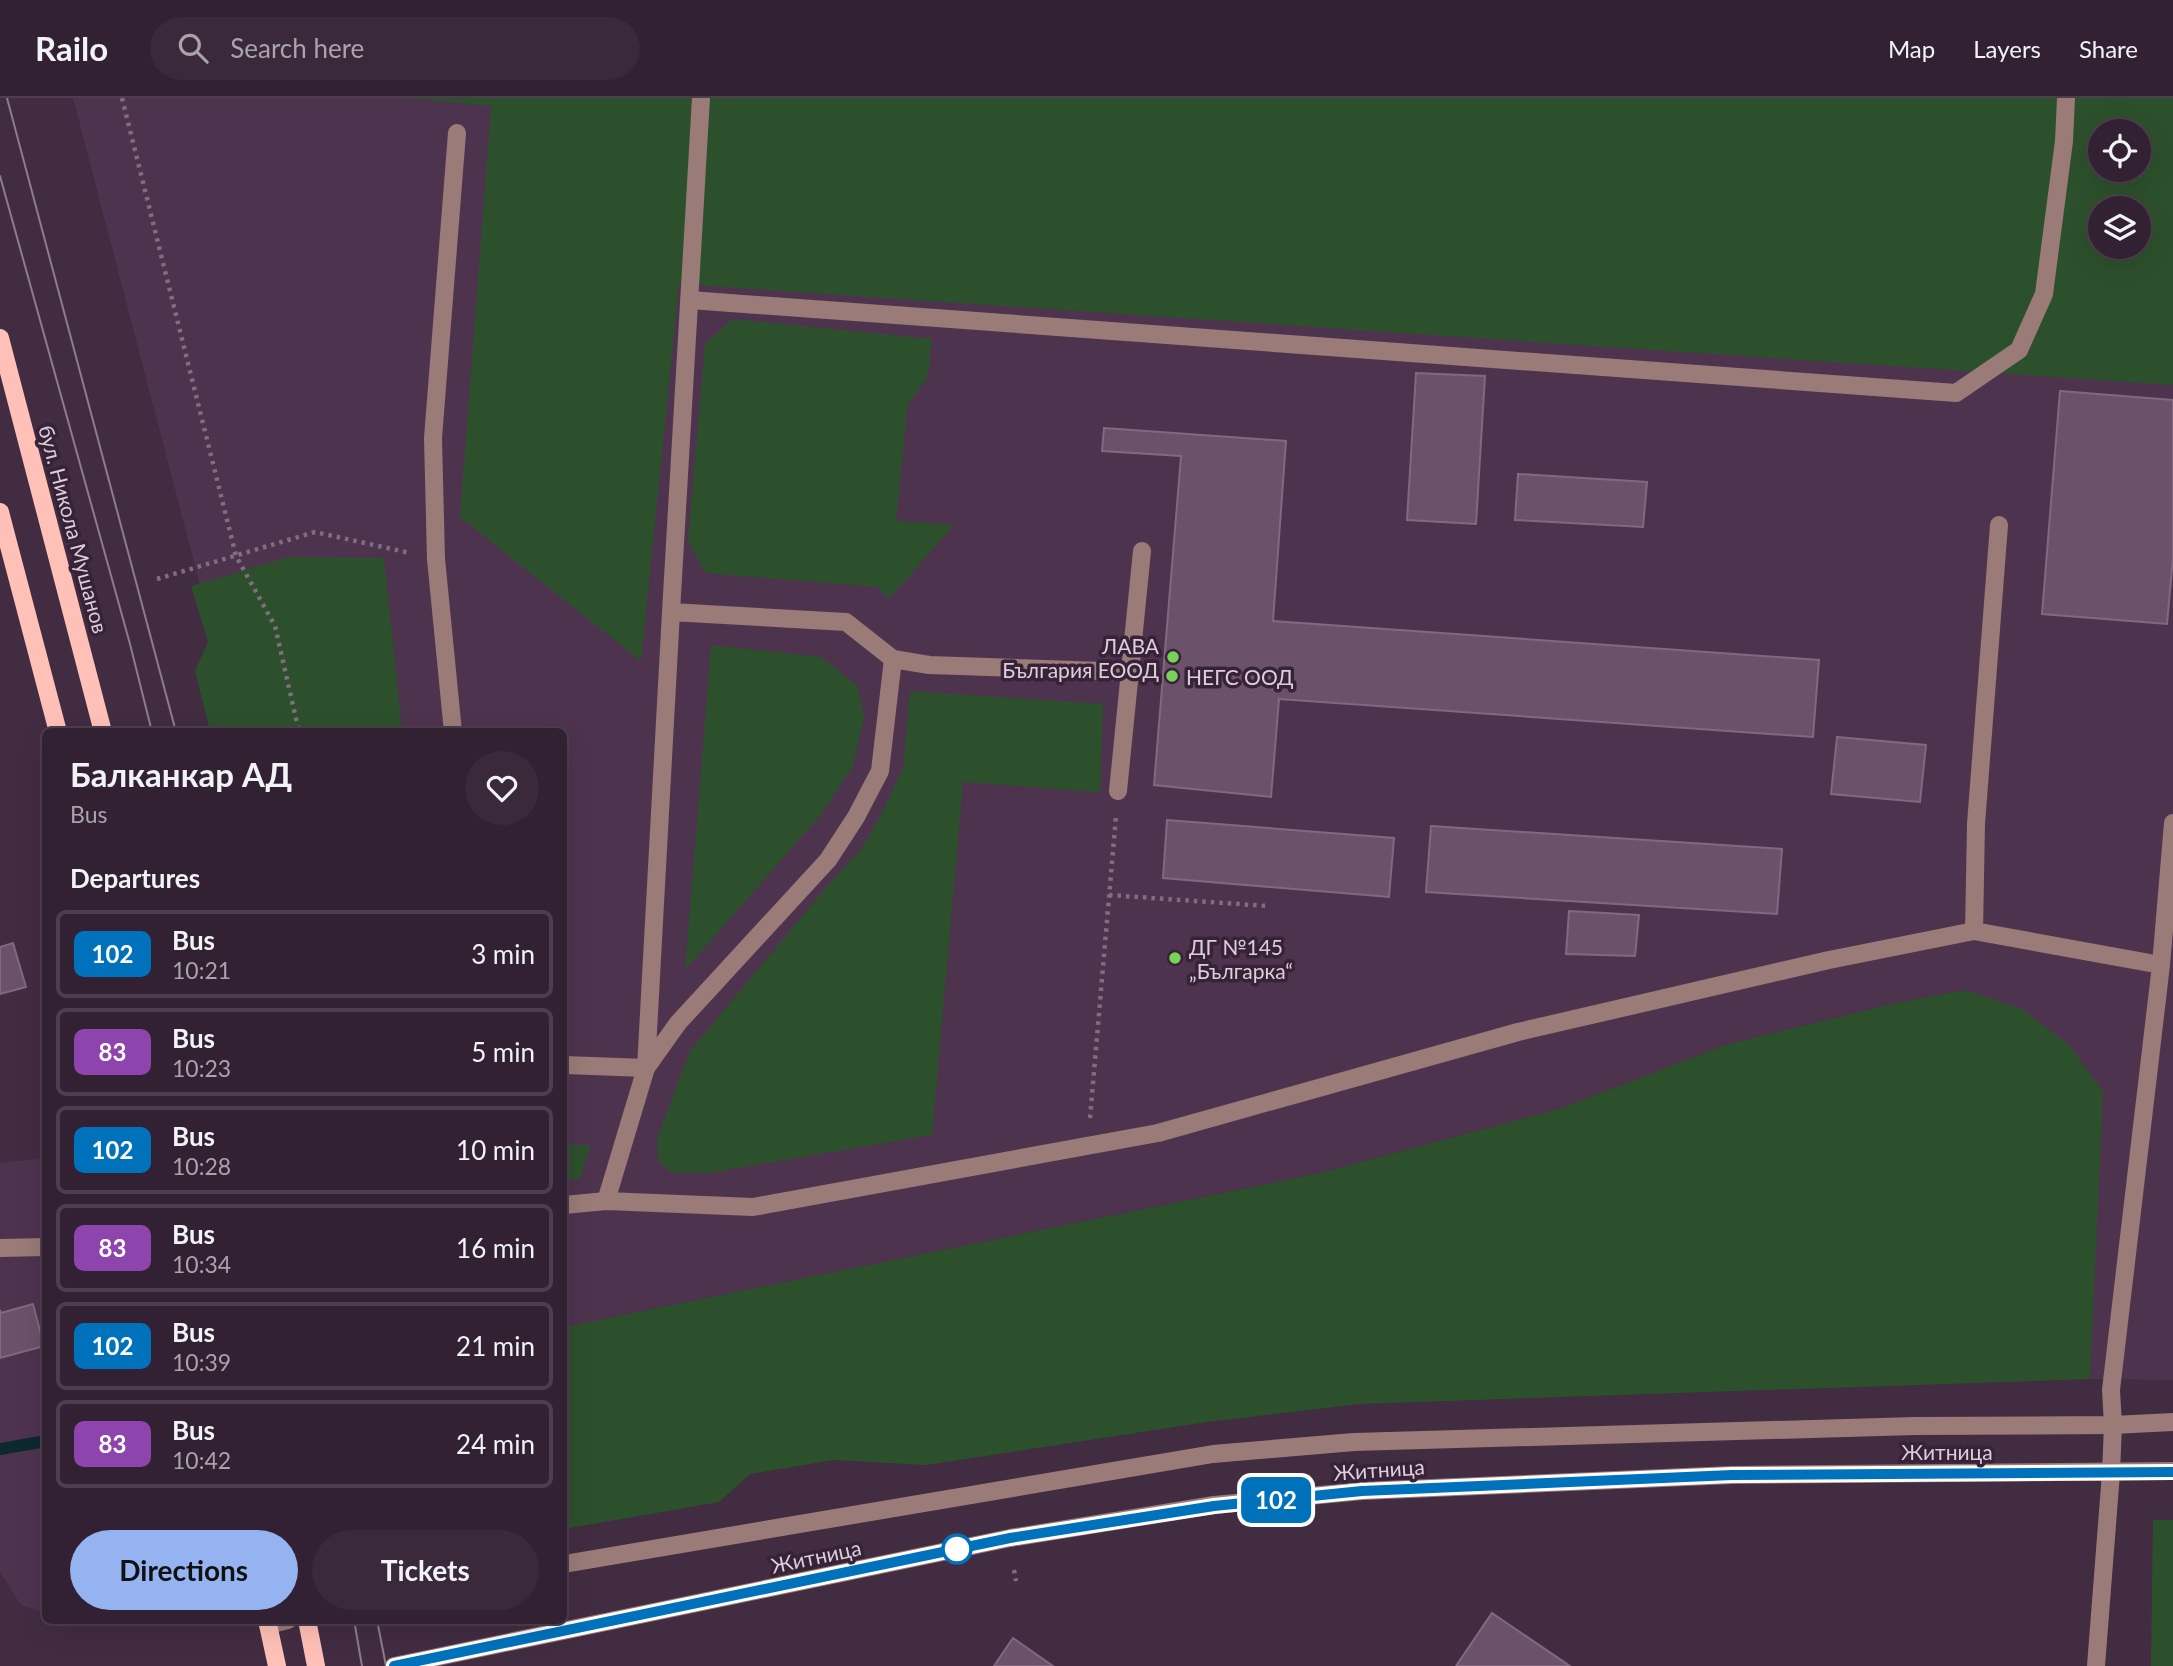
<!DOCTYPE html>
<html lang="en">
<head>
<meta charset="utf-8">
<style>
  :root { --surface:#322132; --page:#3a293a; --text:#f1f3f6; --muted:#a8a3ac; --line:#4d3e4d; --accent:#95b2f1 }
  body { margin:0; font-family:Lato,sans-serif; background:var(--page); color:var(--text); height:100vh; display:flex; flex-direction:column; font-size:26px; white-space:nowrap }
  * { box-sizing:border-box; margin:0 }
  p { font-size:23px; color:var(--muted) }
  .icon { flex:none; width:38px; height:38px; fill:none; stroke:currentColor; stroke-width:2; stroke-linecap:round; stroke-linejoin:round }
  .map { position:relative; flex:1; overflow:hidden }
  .drawer { position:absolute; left:42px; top:630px; width:525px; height:896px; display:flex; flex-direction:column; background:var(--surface); border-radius:10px; box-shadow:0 7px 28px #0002,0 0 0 2px var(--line) }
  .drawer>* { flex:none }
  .badge { padding:0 14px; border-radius:10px; font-size:24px; line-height:46px }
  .fabs { position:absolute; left:2088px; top:21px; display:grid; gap:14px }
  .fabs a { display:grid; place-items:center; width:63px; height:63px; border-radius:50%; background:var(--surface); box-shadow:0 7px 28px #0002,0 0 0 2px var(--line); font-size:35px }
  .map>.badge { position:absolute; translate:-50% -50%; box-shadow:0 0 0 4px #fff }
  h2 { padding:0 28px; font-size:26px; line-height:63px }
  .round { display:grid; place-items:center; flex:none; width:74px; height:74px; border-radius:37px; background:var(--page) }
  .summary { display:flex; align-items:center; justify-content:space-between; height:119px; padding:0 28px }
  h1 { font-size:33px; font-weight:700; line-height:52px }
  .primary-button { display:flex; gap:14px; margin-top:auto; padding:14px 28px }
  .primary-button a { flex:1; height:80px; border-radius:42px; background:var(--accent); color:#111; font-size:28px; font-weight:700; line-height:80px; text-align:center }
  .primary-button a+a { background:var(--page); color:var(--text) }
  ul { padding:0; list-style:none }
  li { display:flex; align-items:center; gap:21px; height:88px; margin:0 14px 10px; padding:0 14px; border:4px solid var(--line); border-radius:10px }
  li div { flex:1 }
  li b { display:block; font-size:26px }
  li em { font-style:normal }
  li .badge { min-width:77px; font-weight:700; text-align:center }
  header { display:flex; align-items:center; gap:42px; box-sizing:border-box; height:98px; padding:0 35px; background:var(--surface); border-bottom:2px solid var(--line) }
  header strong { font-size:33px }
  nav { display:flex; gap:38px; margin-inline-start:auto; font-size:24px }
  .search { width:490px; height:63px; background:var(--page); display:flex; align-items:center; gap:18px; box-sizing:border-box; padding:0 24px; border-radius:38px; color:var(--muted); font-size:26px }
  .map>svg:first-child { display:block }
  .built { fill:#4e334f; fill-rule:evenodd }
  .green { fill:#2d502c; fill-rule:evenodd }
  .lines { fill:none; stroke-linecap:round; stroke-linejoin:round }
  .stream { stroke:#0d292e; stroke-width:12 }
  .building { fill:#6b526a; stroke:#826881; stroke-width:2 }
  .path { stroke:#806d80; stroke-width:4.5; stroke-dasharray:3.5 5; stroke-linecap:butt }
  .minor { stroke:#9a7b77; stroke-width:18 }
  .major { stroke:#ffc1b7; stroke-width:18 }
  .tram { stroke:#8e7c8e; stroke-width:2 }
  .line-casing { stroke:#fff; stroke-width:16 }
  .line { stroke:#0072bc; stroke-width:10 }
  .poi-dot { fill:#77d259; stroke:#382238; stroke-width:2.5 }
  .stop-dot { fill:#fff; stroke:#0072bc; stroke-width:3.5 }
  .labels { text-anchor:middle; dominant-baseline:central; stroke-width:7; stroke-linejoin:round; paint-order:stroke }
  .street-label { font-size:21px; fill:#dccedc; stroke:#382238 }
  .poi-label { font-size:21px; fill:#dccedc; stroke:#382238; text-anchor:start }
</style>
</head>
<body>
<header>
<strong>Railo</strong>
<div class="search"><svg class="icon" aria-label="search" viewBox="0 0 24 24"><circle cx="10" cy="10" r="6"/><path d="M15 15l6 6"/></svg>Search here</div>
<nav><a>Map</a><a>Layers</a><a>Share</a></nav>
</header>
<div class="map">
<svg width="2173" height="1568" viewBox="0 0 2173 1568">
  <rect width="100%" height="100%" fill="#422c42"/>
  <g class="built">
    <path d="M73,0h2100v1282l-83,-1 12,-287 -137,-102 -70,13 -170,42 -166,64 -243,65 -752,153v-595l-326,-1zM2100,33h38v39h-38zM2100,110h38v39h-38z"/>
    <polygon points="45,1060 45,1515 21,1507 0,1474 0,1065"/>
  </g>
  <g class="green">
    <path d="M407,0h1766v287l-1494,-101 -38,377 -181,-144 31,-411zM2100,33h38v39h-38zM2100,110h38v39h-38z"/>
    <polygon points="732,221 932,241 928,279 908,306 896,423 954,427 889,501 878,489 706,475 688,443 705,246"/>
    <polygon points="289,459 384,460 402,633 210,633 195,573 208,544 191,488"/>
    <polygon points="711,547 821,559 858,588 864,620 853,668 819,719 685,872"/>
    <polygon points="910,593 1103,606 1100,694 963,684 932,1037 708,1075 672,1075 658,1063 657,1040 690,953 828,787 862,750 884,711 903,670"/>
    <polygon points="1965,892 2022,911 2070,948 2103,994 2090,1281 1359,1306 1207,1324 926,1367 834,1362 750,1376 719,1404 564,1431 564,1229 1316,1076 1559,1011 1725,947 1895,905"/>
    <polygon points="564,1047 591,1047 580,1081 564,1083"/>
    <polygon points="2153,1422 2173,1422 2173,1568 2151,1568"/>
  </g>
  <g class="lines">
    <polyline class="stream" points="0,1351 46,1343"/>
  </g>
  <g class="building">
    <polygon points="1416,275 1485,278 1476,426 1407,422"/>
    <polygon points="2060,293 2173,302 2173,459 2167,526 2042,516"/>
    <polygon points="1104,330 1286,343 1273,523 1819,562 1813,639 1279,601 1271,699 1154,687 1181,358 1102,353"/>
    <polygon points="1518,376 1647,384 1643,429 1515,422"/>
    <polygon points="1837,639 1926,647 1920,704 1831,696"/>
    <polygon points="1167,722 1394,740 1389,799 1163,780"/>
    <polygon points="1431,728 1782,751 1777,816 1426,794"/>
    <polygon points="1569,813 1639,817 1635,858 1566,856"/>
    <polygon points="13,845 26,889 0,896 0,849"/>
    <polygon points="33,1206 44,1248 0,1260 0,1212 1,1215"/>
    <polygon points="1492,1515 1570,1568 1456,1568"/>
    <polygon points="1013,1540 1053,1568 994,1568"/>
  </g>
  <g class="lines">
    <g class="path">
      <polyline points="122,0 236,458 275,528 299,634"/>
      <polyline points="157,481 315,434 410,455"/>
      <polyline points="1109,797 1267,808"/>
      <polyline points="1090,1020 1116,718"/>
      <polyline points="1014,1472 1016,1483"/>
    </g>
    <g class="minor">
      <polyline points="690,202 1956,295 2019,252 2044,196 2064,43 2066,0"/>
      <polyline points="671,514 701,0"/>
      <polyline points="453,634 436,461 433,340 457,35"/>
      <polyline points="1118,693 1142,453"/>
      <polyline points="1974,833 1976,726 1999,427"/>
      <polyline points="2161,867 2173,725"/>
      <polyline points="564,967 646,970 678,925 828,762 856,719 880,673 893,561"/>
      <polyline points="606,1103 646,970 671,514 846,524 893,561 929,567 1131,574"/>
      <polyline points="564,1107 606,1103 753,1109 1158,1035 1518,934 1829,862 1974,833 2161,867 2111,1292 2113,1327 2111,1375 2096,1568"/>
      <polyline points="0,1150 46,1149"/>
      <polyline points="564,1466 1213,1356 1354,1344 1915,1328 2113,1327 2173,1324"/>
      <polyline points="268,1527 288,1522"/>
      <polyline points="394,1568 1010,1440 1214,1407 1362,1393 1732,1377 2173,1373"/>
    </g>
    <g class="major">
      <polyline points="0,240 103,634"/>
      <polyline points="0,414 58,634"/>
      <polyline points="267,1522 277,1568"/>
      <polyline points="307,1522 316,1568"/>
    </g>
    <g class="tram">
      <polyline points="7,0 176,634"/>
      <polyline points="0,78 130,546 152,634"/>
      <polyline points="354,1522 362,1568"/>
      <polyline points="377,1522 386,1568"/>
    </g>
  </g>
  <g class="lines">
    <defs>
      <polyline id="line" points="394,1568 1010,1440 1214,1408 1362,1393 1732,1377 2173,1374"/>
    </defs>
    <use href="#line" class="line-casing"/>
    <use href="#line" class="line"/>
  </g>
  <g class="poi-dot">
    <circle cx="1173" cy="559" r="7"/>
    <circle cx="1172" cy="578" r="7"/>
    <circle cx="1175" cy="860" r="7"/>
  </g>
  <circle class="stop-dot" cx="957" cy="1451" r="14"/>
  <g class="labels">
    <g class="street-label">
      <text transform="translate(74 431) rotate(75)">бул. Никола Мушанов</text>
      <text x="1947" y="1353">Житница</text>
      <text transform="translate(1379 1371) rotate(-4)">Житница</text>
      <text transform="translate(816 1458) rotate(-12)">Житница</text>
    </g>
    <g class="poi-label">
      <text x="1159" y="547" text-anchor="end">ЛАВА<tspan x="1159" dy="24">България ЕООД</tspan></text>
      <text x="1186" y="578">НЕГС ООД</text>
      <text x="1189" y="848">ДГ №145<tspan x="1189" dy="24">„Българка“</tspan></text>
    </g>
  </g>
</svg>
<div class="fabs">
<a><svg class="icon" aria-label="locate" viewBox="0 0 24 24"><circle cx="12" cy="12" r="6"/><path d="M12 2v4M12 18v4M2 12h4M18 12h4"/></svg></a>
<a><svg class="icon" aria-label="layers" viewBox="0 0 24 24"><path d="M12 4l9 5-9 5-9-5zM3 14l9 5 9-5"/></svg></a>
</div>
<b class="badge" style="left:1276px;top:1402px;background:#0072bc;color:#fff">102</b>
<section class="drawer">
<div class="summary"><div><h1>Балканкар АД</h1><p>Bus</p></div><a class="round"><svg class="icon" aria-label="heart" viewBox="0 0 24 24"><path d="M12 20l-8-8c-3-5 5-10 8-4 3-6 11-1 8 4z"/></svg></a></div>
<h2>Departures</h2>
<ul>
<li><span class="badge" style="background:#0072bc;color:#fff">102</span><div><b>Bus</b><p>10:21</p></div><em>3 min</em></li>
<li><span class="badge" style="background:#8e44ad;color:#fff">83</span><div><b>Bus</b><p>10:23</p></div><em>5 min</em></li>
<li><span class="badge" style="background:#0072bc;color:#fff">102</span><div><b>Bus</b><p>10:28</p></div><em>10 min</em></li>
<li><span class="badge" style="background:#8e44ad;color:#fff">83</span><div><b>Bus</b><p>10:34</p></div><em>16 min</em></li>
<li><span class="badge" style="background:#0072bc;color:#fff">102</span><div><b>Bus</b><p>10:39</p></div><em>21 min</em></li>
<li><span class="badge" style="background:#8e44ad;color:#fff">83</span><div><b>Bus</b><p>10:42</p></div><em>24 min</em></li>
</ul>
<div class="primary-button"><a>Directions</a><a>Tickets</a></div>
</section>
</div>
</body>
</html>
